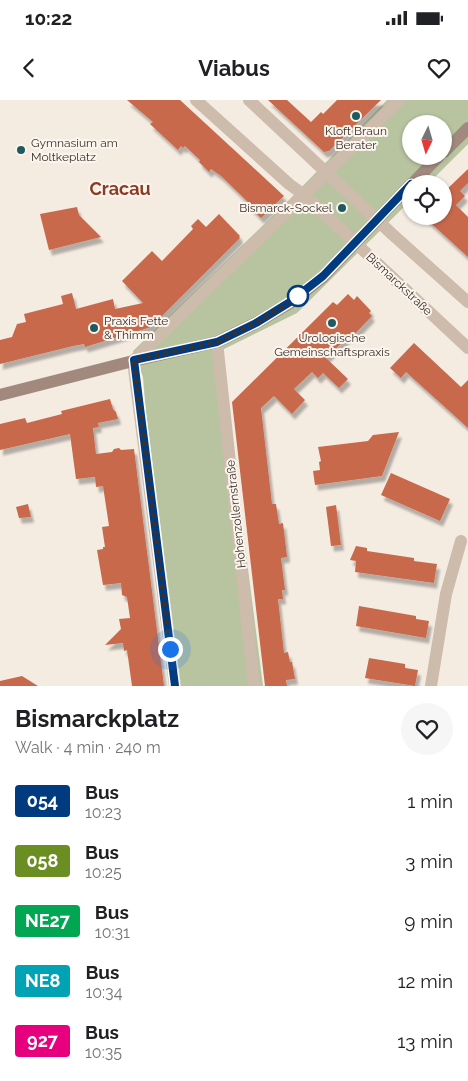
<!DOCTYPE html>
<html lang="en">
<head>
<meta charset="utf-8">
<style>
  :root { --surface:#fff; --page:#f6f6f6; --text:#202124; --muted:#757577 }
  body { margin:0; font-family:Raleway,sans-serif; background:var(--page); color:var(--text); height:100vh; display:flex; flex-direction:column; font-size:19px; white-space:nowrap }
  * { box-sizing:border-box; margin:0 }
  p { font-size:16px; color:var(--muted) }
  .icon { flex:none; width:28px; height:28px; fill:none; stroke:currentColor; stroke-width:2; stroke-linecap:round; stroke-linejoin:round }
  .map { position:relative; height:586px; overflow:hidden }
  .details { display:flex; flex-direction:column; background:var(--surface); flex:1 }
  .details>* { flex:none }
  .badge { padding:0 10px; border-radius:4px; font-size:18px; line-height:32px }
  .needle { width:32px; rotate:185deg }
  .tools { position:absolute; left:402px; top:15px; display:grid; gap:10px }
  .tools a { display:grid; place-items:center; width:50px; height:50px; border-radius:50%; background:var(--surface); box-shadow:0 1px 4px #0004; font-size:25px }
  .you { position:absolute; width:25px; height:25px; margin:-12px; border:4px solid #fff; border-radius:50%; background:#1a73e8; box-shadow:0 0 0 8px #1a73e833 }
  .map>.badge { position:absolute; translate:-50% -50%; box-shadow:0 0 0 2px #fff }
  .round { display:grid; place-items:center; flex:none; width:52px; height:52px; border-radius:26px; background:var(--page) }
  .summary { display:flex; align-items:center; justify-content:space-between; height:85px; padding:0 15px }
  h1 { font-size:24px; font-weight:700; line-height:38px }
  ul { padding:0; list-style:none }
  li { display:flex; align-items:center; gap:15px; height:60px; padding:0 15px }
  li div { flex:1 }
  li b { display:block; font-size:19px }
  li em { font-style:normal }
  li .badge { min-width:55px; font-weight:700; text-align:center }
  .status { display:flex; justify-content:space-between; align-items:center; height:35px; padding:0 25px; background:var(--surface); direction:ltr }
  .status svg { height:14px; fill:currentColor }
  header { display:flex; justify-content:space-between; align-items:center; height:65px; padding:0 15px; background:var(--surface); font-size:22px; font-weight:700 }
  .map>svg:first-child { display:block }
  .green { fill:#b8c4a0; fill-rule:evenodd }
  .building { fill:#c8694b; filter:url(#shadow) }
  .lines { fill:none; stroke-linecap:round; stroke-linejoin:round }
  .street { stroke:#cdbbac; stroke-width:12 }
  .secondary { stroke:#a18a7d; stroke-width:12 }
  .line-casing { stroke:#fff; stroke-width:11 }
  .line { stroke:#003b80; stroke-width:8 }
  .walk { stroke:#3b302b; stroke-width:5; stroke-dasharray:0 9 }
  .poi-dot { fill:#1f5a5e; stroke:#fbf5ee; stroke-width:2 }
  .stop-dot { fill:#fff; stroke:#003b80; stroke-width:2.5 }
  .labels { text-anchor:middle; dominant-baseline:central; stroke-width:4; stroke-linejoin:round; paint-order:stroke }
  .poi-label { font-size:12px; fill:#3b302b; stroke:#fbf5ee }
  .street-label { font-size:12px; fill:#3b302b; stroke:#fbf5ee }
  .district-label { font-size:18px; font-weight:bold; fill:#8c3b22; stroke:#fbf5ee }
</style>
</head>
<body>
<div class="status"><b>10:22</b><svg viewBox="0 0 49 12"><path d="M0 12V9h3v3zM5 12V6h3v6zM10 12V3h3v9zM15 12V0h3v12zM26 1h20v11H26zM47 4h2v5h-2z"/></svg></div>
<header><svg class="icon" aria-label="back" viewBox="0 0 24 24"><path d="M15 5l-7 7 7 7"/></svg>Viabus<svg class="icon" aria-label="heart" viewBox="0 0 24 24"><path d="M12 20l-8-8c-3-5 5-10 8-4 3-6 11-1 8 4z"/></svg></header>
<div class="map">
<svg width="468" height="586" viewBox="0 0 468 586">
  <defs>
    <filter id="shadow"><feDropShadow dx="3" dy="5.5" stdDeviation="1" flood-color="#0004"/></filter>
  </defs>
  <rect width="100%" height="100%" fill="#f4ebe1"/>
  <path class="green" d="M387,0h81v44l-40,40h-17v16l-114,113 -77,38 43,335h-82l-35,-273 -3,-36 -10,-26 155,-150zM411,24h33v32h-33z"/>
  <g class="building">
    <polygon points="127,0 180,0 284,96 261,118 249,106 250,104 221,76 211,69 209,72 199,62 200,60 185,46 183,48 181,46 178,50 150,24 153,22"/>
    <polygon points="268,0 287,0 311,22 321,12 323,14 337,0 381,0 329,51 324,52"/>
    <polygon points="468,69 468,83 460,91 465,96 456,105 468,117 468,157 423,116 444,116 444,92"/>
    <polygon points="77,107 79,115 101,137 49,150 40,114"/>
    <polygon points="219,114 240,136 239,137 240,138 151,227 85,247 84,244 73,246 0,264 0,240 12,237 17,224 26,222 24,214 63,204 61,196 72,193 76,209 113,199 115,209 143,203 122,181 152,151 162,161 193,129 191,126 198,119 206,127"/>
    <polygon points="348,194 354,200 357,196 371,211 369,213 372,216 351,238 349,236 326,258 348,279 339,288 323,273 318,278 312,272 294,289 305,300 292,314 274,296 261,308 272,404 276,404 279,424 283,423 287,457 281,458 285,490 282,490 283,499 278,499 284,553 288,552 290,562 292,562 295,579 286,580 287,586 265,586 232,302 333,202 337,205"/>
    <polygon points="414,243 461,287 468,280 468,328 406,272 401,278 390,268"/>
    <polygon points="110,299 113,309 116,312 118,319 98,323 99,327 93,328 96,354 112,352 114,349 119,348 121,350 134,349 164,586 132,586 127,550 124,551 123,543 105,545 121,529 119,519 130,518 127,497 122,495 121,483 103,485 97,450 103,449 103,447 105,447 102,427 109,426 103,386 96,387 95,377 76,379 70,334 0,350 0,324 25,318 27,323 62,314 61,311"/>
    <polygon points="399,332 382,376 315,385 313,371 320,370 319,362 321,361 318,347 368,341 373,335"/>
    <polygon points="391,373 450,399 440,421 381,395"/>
    <polygon points="28,404 31,417 19,418 16,407"/>
    <polygon points="336,405 341,445 331,446 326,407"/>
    <polygon points="356,446 367,448 367,451 414,458 414,461 437,464 434,483 355,472 356,461 350,460"/>
    <polygon points="359,506 416,516 416,519 429,521 426,538 356,526"/>
    <polygon points="369,558 405,564 405,568 418,570 415,586 365,578"/>
    <polygon points="22,576 38,586 0,586 0,581"/>
  </g>
  <g class="lines">
    <g class="street">
      <polyline points="196,0 289,84 304,95 468,248"/>
      <polyline points="249,0 392,134 468,202"/>
      <polyline points="217,242 254,586"/>
      <polyline points="175,586 133,261 304,95 399,0"/>
      <polyline points="431,586 446,494 461,441"/>
    </g>
    <g class="secondary">
      <polyline points="444,52 468,28"/>
      <polyline points="412,84 439,56"/>
      <polyline points="0,295 133,261 217,242 256,223 290,203 323,177 411,84"/>
    </g>
  </g>
  <g class="lines">
    <defs>
      <polyline id="line" points="175,586 134,260 217,242 256,223 290,202 323,176 411,84"/>
    </defs>
    <use href="#line" class="line-casing"/>
    <use href="#line" class="line"/>
    <polyline class="walk" points="170,549 134,260 217,242 256,223 290,202 302,193 298,196"/>
  </g>
  <g class="poi-dot">
    <circle cx="356" cy="16" r="5"/>
    <circle cx="21" cy="50" r="5"/>
    <circle cx="342" cy="108" r="5"/>
    <circle cx="332" cy="223" r="5"/>
    <circle cx="94" cy="228" r="5"/>
  </g>
  <circle class="stop-dot" cx="298" cy="196" r="10"/>
  <g class="labels">
    <g class="poi-label">
      <text x="356" y="31">Kloft Braun<tspan x="356" dy="14">Berater</tspan></text>
      <text x="31" y="43" text-anchor="start">Gymnasium am<tspan x="31" dy="14">Moltkeplatz</tspan></text>
      <text x="332" y="108" text-anchor="end">Bismarck-Sockel</text>
      <text x="104" y="221" text-anchor="start">Praxis Fette<tspan x="104" dy="14">&amp; Thimm</tspan></text>
      <text x="332" y="238">Urologische<tspan x="332" dy="14">Gemeinschaftspraxis</tspan></text>
    </g>
    <g class="street-label">
      <text transform="translate(399 184) rotate(43)">Bismarckstraße</text>
      <text transform="translate(236 414) rotate(-96)">Hohenzollernstraße</text>
    </g>
    <g class="district-label">
      <text x="120" y="88">Cracau</text>
    </g>
  </g>
</svg>
<div class="tools">
<a><svg class="needle" viewBox="-14 -14 28 28"><path d="M0-13l5 13h-10z" fill="#e53935"/><path d="M0 13l5-13h-10z" fill="#757577"/></svg></a>
<a><svg class="icon" aria-label="locate" viewBox="0 0 24 24"><circle cx="12" cy="12" r="6"/><path d="M12 2v4M12 18v4M2 12h4M18 12h4"/></svg></a>
</div>
<div class="you" style="left:170px;top:549px"></div>
</div>
<section class="details">
<div class="summary"><div><h1>Bismarckplatz</h1><p>Walk · 4 min · 240 m</p></div><a class="round"><svg class="icon" aria-label="heart" viewBox="0 0 24 24"><path d="M12 20l-8-8c-3-5 5-10 8-4 3-6 11-1 8 4z"/></svg></a></div>
<ul>
<li><span class="badge" style="background:#003b80;color:#fff">054</span><div><b>Bus</b><p>10:23</p></div><em>1 min</em></li>
<li><span class="badge" style="background:#6b8e23;color:#fff">058</span><div><b>Bus</b><p>10:25</p></div><em>3 min</em></li>
<li><span class="badge" style="background:#00a651;color:#fff">NE27</span><div><b>Bus</b><p>10:31</p></div><em>9 min</em></li>
<li><span class="badge" style="background:#00a3b4;color:#fff">NE8</span><div><b>Bus</b><p>10:34</p></div><em>12 min</em></li>
<li><span class="badge" style="background:#e6007e;color:#fff">927</span><div><b>Bus</b><p>10:35</p></div><em>13 min</em></li>
</ul>
</section>
</body>
</html>
